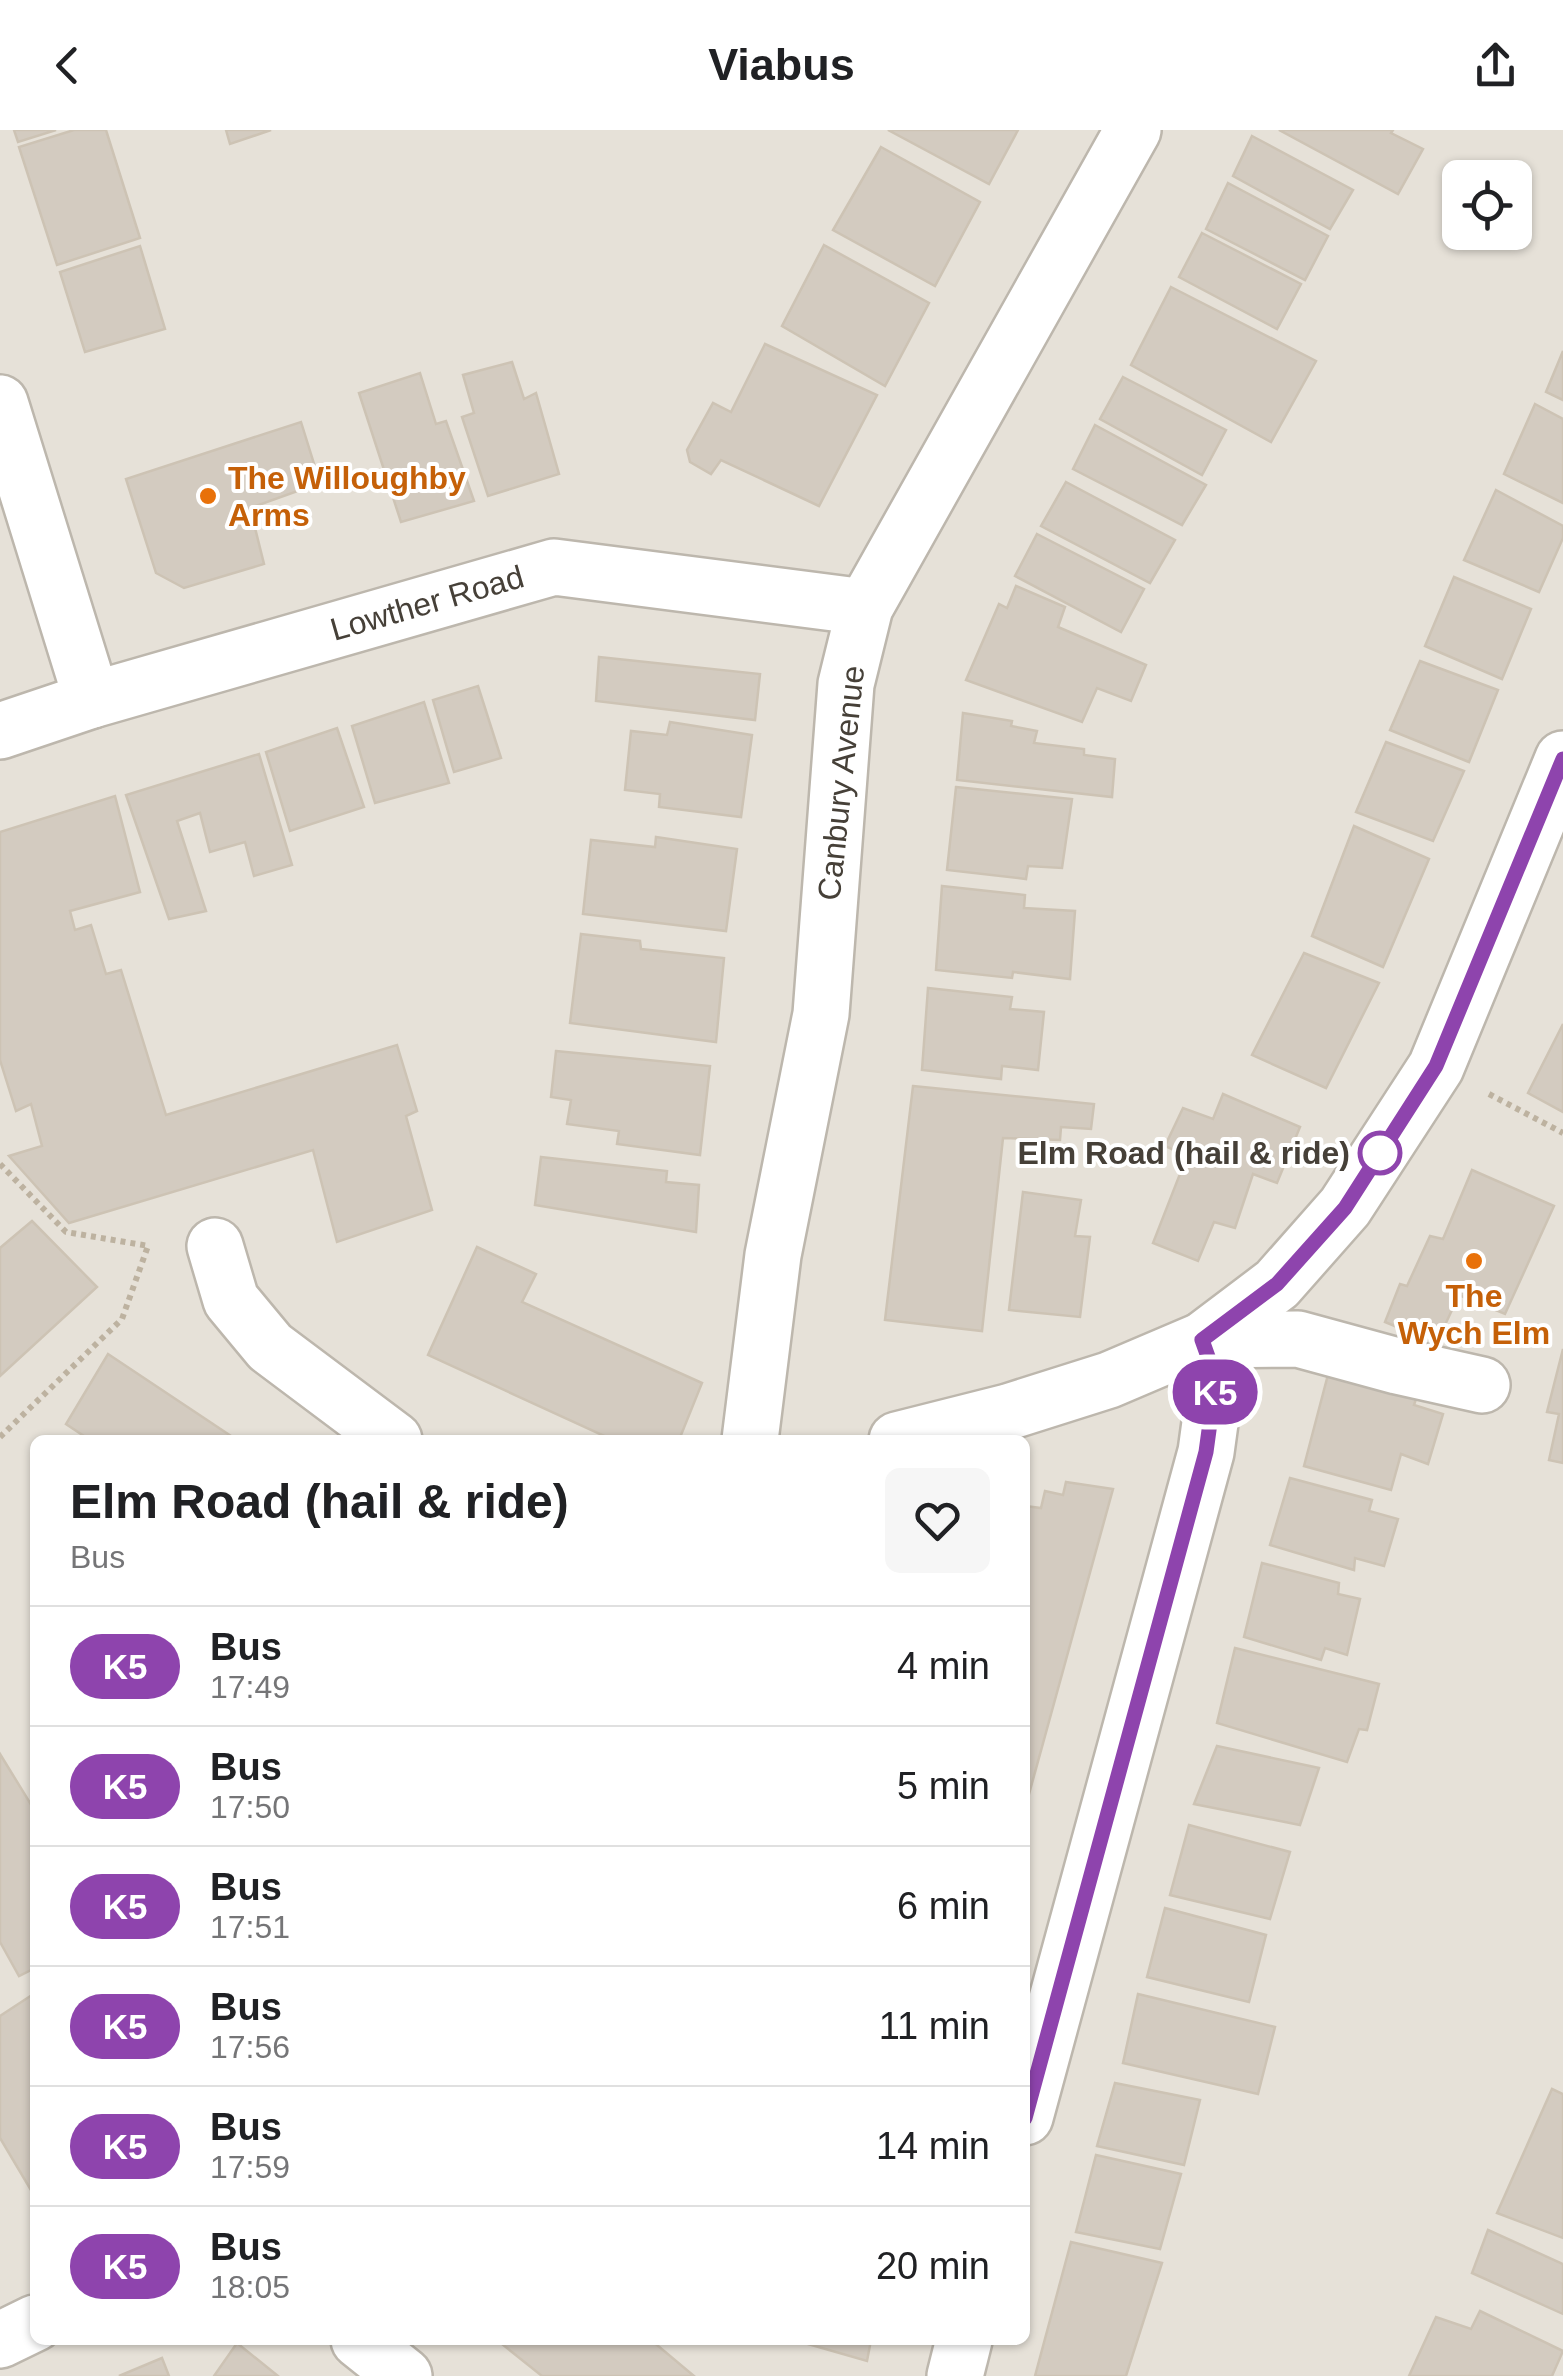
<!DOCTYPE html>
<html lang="en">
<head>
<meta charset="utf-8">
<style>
  :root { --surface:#fff; --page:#f6f6f6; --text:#202124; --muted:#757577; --line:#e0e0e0 }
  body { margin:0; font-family:Arial,sans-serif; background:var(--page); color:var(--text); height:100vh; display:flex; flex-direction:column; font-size:38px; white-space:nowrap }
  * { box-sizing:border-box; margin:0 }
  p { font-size:32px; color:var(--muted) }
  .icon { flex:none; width:55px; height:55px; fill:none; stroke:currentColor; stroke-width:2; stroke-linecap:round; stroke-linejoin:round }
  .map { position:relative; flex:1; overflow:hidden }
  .details { position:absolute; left:30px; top:1305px; width:1000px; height:910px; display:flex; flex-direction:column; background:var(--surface); border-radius:15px; box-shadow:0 2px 8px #0004 }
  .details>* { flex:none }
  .badge { padding:0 20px; border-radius:32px; font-size:35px; line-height:65px }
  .fabs { position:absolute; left:1442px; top:30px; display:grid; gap:20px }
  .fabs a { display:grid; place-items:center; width:90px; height:90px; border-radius:15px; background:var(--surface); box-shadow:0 2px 8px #0004; font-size:50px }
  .map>.badge { position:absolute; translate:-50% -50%; box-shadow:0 0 0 5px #fff }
  .round { display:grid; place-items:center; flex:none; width:105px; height:105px; border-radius:15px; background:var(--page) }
  .headline { display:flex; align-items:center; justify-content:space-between; height:170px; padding:0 40px }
  h1 { font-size:48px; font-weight:600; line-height:75px }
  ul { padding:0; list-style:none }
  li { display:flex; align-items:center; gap:30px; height:120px; padding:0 40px; border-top:2px solid var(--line) }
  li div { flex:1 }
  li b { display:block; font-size:38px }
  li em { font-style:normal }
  li .badge { min-width:110px; font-weight:700; text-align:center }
  header { display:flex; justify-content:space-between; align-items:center; height:130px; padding:0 40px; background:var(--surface); font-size:45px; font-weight:600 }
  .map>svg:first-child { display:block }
  .residential { fill:#e6e1d8; fill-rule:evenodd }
  .building { fill:#d3cbc0; stroke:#cdc3b4; stroke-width:2.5 }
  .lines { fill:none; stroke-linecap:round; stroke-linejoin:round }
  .minor-casing { stroke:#bdb7ad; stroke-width:60 }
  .path { stroke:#bdb2a0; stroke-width:6; stroke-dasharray:5 5; stroke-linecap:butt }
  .minor { stroke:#fff; stroke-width:55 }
  .line-casing { stroke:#fff; stroke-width:22 }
  .line { stroke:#8e44ad; stroke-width:15 }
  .food-dot { fill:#e8710a; stroke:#fff; stroke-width:4 }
  .stop-dot { fill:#fff; stroke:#8e44ad; stroke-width:5 }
  .labels { text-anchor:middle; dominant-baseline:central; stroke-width:8; stroke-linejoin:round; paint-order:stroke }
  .food-label { font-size:32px; font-weight:bold; fill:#c56008; stroke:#fff; text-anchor:start }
  .street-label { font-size:32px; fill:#464038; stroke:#fff }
  .stop-label { font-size:32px; font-weight:bold; fill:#464038; stroke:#fff; text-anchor:end }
</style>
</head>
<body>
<header><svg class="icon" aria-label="back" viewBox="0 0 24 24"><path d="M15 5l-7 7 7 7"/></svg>Viabus<svg class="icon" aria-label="share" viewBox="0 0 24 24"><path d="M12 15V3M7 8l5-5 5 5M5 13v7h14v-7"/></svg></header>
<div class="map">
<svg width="1563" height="2246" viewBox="0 0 1563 2246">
  <rect width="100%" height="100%" fill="#f3f0e9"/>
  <path class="residential" d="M0,0h1563v2246h-1563zM1460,48h55v54h-55zM35,1310h990v900h-990z"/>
  <g class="building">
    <polygon points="14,0 56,0 18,12"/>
    <polygon points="74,0 106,0 140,108 57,135 19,17"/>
    <polygon points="226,0 271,0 230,14"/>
    <polygon points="888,0 1018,0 989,54"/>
    <polygon points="1279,0 1393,0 1391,3 1423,19 1398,64"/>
    <polygon points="1252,6 1353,60 1330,99 1233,46"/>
    <polygon points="881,17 980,72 935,156 833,100"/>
    <polygon points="1228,53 1328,106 1305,150 1206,99"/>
    <polygon points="1202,103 1301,154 1277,199 1179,147"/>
    <polygon points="824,115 929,173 885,256 782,196"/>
    <polygon points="140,116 165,199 85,222 60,142"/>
    <polygon points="1171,157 1316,231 1271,312 1131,235"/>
    <polygon points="765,214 877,265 819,376 721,330 711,344 690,332 687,320 713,273 731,282"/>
    <polygon points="1563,221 1563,270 1546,262"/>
    <polygon points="512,232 524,269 536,263 559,344 488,366 462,287 474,283 463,245"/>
    <polygon points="420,243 436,294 446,291 474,371 401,392 359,263"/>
    <polygon points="1123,247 1226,300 1202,345 1100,289"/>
    <polygon points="1535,274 1563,289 1563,373 1504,344"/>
    <polygon points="301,292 320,353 250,378 264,434 184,458 156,443 126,349"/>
    <polygon points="1095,295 1206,355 1182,395 1073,339"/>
    <polygon points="1066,352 1175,410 1150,453 1041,396"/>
    <polygon points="1496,360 1563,396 1563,408 1539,462 1464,430"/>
    <polygon points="1037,404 1144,459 1121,502 1015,446"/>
    <polygon points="1454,447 1531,479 1502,549 1425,516"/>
    <polygon points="1016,456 1065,477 1058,497 1146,535 1131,571 1097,558 1082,592 966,550 999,474 1007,478"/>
    <polygon points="599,527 760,544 755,590 596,571"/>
    <polygon points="1420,531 1498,560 1469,632 1390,600"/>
    <polygon points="478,556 501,628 454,642 433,570"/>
    <polygon points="424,572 449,653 375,673 352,596"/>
    <polygon points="963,583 1012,591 1011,596 1037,601 1034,613 1084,619 1084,625 1115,629 1112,667 957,650"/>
    <polygon points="670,592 752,605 741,687 659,677 660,664 625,660 631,601 667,605"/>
    <polygon points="337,598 364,677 290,701 266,622"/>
    <polygon points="1386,612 1464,641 1433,711 1356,682"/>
    <polygon points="259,624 292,735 254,746 245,712 210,722 200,683 177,691 206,781 169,789 126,665"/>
    <polygon points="956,657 1072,669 1062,738 1028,736 1026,749 947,740"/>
    <polygon points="115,666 140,762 70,781 75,800 91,795 106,844 121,840 166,985 397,915 417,981 406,986 432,1080 337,1112 313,1020 69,1093 9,1026 42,1016 31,974 16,981 0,930 0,702"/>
    <polygon points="1354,696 1429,729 1383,837 1312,806"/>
    <polygon points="656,707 737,719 726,801 583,784 591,710 655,717"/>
    <polygon points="942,756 1025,765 1024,778 1075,781 1070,849 1013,842 1012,848 936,840"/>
    <polygon points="581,804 640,811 641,819 724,828 716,912 570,893"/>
    <polygon points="1304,823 1379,853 1326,958 1252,925"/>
    <polygon points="928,858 1012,867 1010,879 1044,882 1038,940 1002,936 1001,949 922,940"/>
    <polygon points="1563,894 1563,982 1528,963"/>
    <polygon points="556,921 710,936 700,1025 617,1014 619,1001 567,994 571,970 551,967"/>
    <polygon points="913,956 1094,974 1091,999 1061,997 1060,1010 1003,1008 982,1201 885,1190"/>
    <polygon points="1223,964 1300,997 1277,1053 1253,1044 1235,1098 1214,1092 1198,1131 1153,1113 1187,1026 1165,1016 1183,978 1213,989"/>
    <polygon points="541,1027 667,1041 666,1052 699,1055 696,1102 535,1075"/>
    <polygon points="1472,1040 1554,1076 1505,1184 1459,1165 1444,1197 1409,1202 1385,1192 1400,1154 1407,1156 1430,1106 1443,1109"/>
    <polygon points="1023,1062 1081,1070 1075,1106 1090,1107 1080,1187 1009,1180"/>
    <polygon points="32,1091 97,1157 0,1246 0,1118"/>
    <polygon points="477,1117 536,1144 522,1172 702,1253 679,1310 613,1310 428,1225"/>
    <polygon points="1563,1219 1563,1333 1549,1330 1559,1284 1547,1282"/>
    <polygon points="108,1224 237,1310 90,1310 66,1294"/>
    <polygon points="1330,1237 1419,1260 1414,1275 1443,1284 1428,1334 1401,1324 1391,1360 1304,1336"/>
    <polygon points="1290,1348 1372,1370 1369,1381 1398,1389 1384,1436 1355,1428 1354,1440 1270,1415"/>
    <polygon points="1066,1352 1113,1359 1026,1675 1025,1376 1041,1378 1045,1361 1063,1365"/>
    <polygon points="1262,1433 1339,1453 1338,1464 1360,1469 1347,1525 1325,1518 1321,1530 1244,1507"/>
    <polygon points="1235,1518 1379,1554 1367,1600 1359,1599 1347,1632 1217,1593"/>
    <polygon points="1217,1616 1319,1638 1300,1695 1194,1674"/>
    <polygon points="0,1624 35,1681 35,1838 19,1846 0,1812"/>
    <polygon points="1189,1695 1290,1722 1270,1789 1170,1765"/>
    <polygon points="1165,1778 1266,1805 1249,1872 1147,1847"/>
    <polygon points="35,1863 35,2067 0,2008 0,1886"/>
    <polygon points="1138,1864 1275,1897 1258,1964 1123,1933"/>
    <polygon points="1115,1953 1200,1970 1184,2035 1097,2016"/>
    <polygon points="1552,1959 1563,1964 1563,2108 1497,2083"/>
    <polygon points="1096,2025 1181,2044 1160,2119 1076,2102"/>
    <polygon points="1488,2100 1563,2134 1563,2184 1472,2143"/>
    <polygon points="1071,2112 1162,2133 1126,2246 1035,2246"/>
    <polygon points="1480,2181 1563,2221 1552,2246 1409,2246 1436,2187 1471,2199"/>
    <polygon points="497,2210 651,2210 694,2246 542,2246"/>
    <polygon points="794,2210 871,2210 867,2231"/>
    <polygon points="237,2213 278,2246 214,2246"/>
    <polygon points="162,2228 169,2246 119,2246"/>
  </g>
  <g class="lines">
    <defs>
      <g id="minor">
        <polyline points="0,273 92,570"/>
        <polyline points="0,601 92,570 554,437 865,477"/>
        <polyline points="215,1116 231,1170 270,1217 394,1310"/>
        <polyline points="1203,1210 1298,1209 1397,1236 1482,1255"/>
        <polyline points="750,1310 773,1125 821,884 846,554 865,477 1133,0"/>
        <polyline points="897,1310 1008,1282 1109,1250 1203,1210 1277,1154 1345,1077 1436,937 1563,629"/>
        <polyline points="1025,1987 1206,1322 1216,1249 1203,1210"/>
        <polyline points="0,2210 35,2193"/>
        <polyline points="359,2210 404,2246"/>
        <polyline points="955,2246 964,2210"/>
      </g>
    </defs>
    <use href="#minor" class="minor-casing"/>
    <g class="path">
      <polyline points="1489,964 1563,1003"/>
      <polyline points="0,1034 66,1102 149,1116"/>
      <polyline points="0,1307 122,1189 148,1116"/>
    </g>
    <use href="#minor" class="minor"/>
  </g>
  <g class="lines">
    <defs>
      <polyline id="line" points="1025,1988 1206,1322 1216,1249 1202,1210 1277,1154 1345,1078 1436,936 1563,629"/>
    </defs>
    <use href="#line" class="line-casing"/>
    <use href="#line" class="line"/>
  </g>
  <g class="food-dot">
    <circle cx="208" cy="366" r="10"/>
    <circle cx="1474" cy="1131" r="10"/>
  </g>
  <circle class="stop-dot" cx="1380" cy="1023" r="20"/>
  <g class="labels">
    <g class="food-label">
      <text x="228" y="348">The Willoughby<tspan x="228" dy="37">Arms</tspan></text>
      <text x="1474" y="1166" text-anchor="middle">The<tspan x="1474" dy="37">Wych Elm</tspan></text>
    </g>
    <g class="street-label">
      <text transform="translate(427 473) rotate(-16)">Lowther Road</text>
      <text transform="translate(841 653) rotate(-84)">Canbury Avenue</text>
    </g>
    <g class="stop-label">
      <text x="1350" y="1023">Elm Road (hail &amp; ride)</text>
    </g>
  </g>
</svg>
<div class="fabs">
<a><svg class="icon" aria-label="locate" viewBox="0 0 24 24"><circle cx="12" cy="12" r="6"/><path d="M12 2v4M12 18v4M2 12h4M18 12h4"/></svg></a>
</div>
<b class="badge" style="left:1215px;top:1262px;background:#8e44ad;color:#fff">K5</b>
<section class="details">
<div class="headline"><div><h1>Elm Road (hail &amp; ride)</h1><p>Bus</p></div><a class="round"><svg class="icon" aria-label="heart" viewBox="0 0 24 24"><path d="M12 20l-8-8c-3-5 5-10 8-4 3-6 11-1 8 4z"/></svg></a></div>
<ul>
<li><span class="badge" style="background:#8e44ad;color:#fff">K5</span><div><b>Bus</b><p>17:49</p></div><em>4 min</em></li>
<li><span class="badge" style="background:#8e44ad;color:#fff">K5</span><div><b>Bus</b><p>17:50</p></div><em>5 min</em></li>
<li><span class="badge" style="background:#8e44ad;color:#fff">K5</span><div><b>Bus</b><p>17:51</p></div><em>6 min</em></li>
<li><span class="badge" style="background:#8e44ad;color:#fff">K5</span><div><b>Bus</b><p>17:56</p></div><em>11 min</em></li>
<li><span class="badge" style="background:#8e44ad;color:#fff">K5</span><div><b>Bus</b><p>17:59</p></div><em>14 min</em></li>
<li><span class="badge" style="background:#8e44ad;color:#fff">K5</span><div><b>Bus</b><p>18:05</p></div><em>20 min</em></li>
</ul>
</section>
</div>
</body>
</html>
